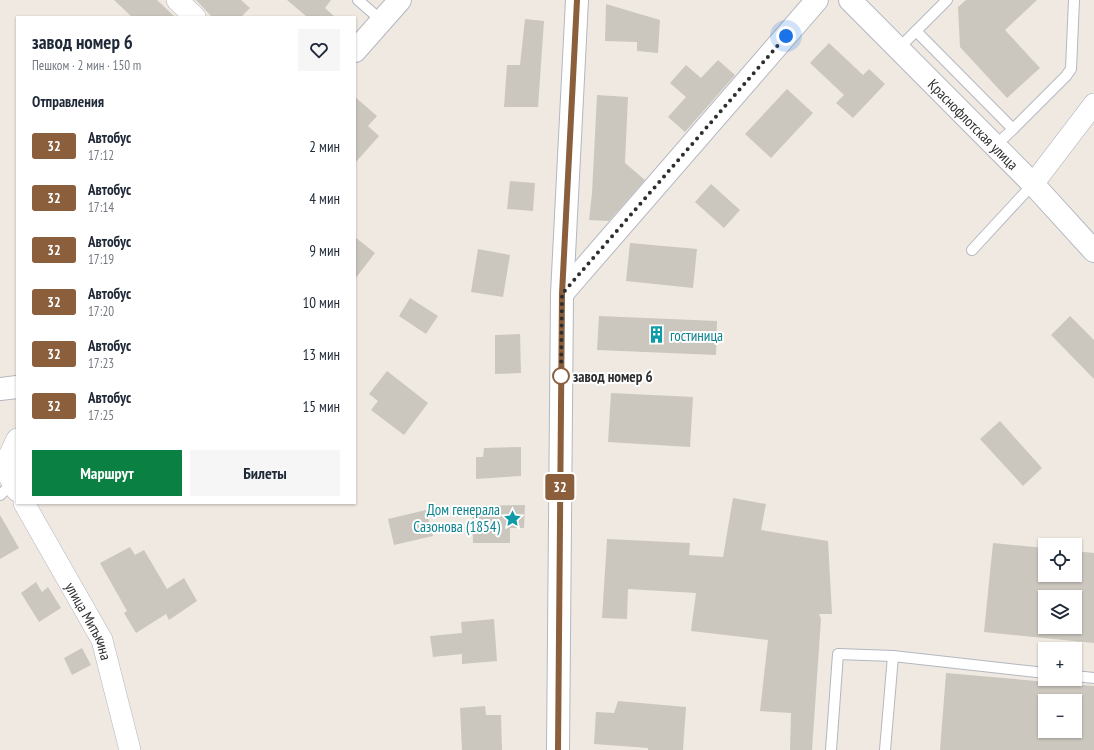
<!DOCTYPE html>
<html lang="ru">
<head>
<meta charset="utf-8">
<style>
  :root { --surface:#fff; --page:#f6f6f7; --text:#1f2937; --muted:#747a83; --accent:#0b8043 }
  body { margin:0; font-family:"PT Sans Narrow",sans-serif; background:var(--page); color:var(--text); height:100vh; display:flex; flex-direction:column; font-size:15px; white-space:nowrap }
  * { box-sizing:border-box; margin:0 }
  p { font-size:13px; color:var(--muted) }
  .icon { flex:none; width:22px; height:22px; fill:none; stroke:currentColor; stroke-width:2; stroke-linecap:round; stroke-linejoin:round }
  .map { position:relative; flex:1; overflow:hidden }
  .drawer { position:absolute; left:16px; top:16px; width:340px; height:488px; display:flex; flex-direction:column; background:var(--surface); border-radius:0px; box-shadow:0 1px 3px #0004 }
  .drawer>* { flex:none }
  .badge { padding:0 8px; border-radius:3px; font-size:14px; line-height:26px }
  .tools { position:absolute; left:1038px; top:538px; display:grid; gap:8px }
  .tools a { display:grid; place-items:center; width:44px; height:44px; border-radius:0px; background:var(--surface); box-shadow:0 1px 3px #0004; font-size:20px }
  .you { position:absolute; width:20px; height:20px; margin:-10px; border:3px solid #fff; border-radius:50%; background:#1a73e8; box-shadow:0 0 0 6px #1a73e833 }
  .map>.badge { position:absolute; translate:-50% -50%; box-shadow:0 0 0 2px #fff }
  h2 { padding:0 16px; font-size:15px; line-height:36px }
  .round { display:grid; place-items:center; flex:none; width:42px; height:42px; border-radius:0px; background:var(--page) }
  .head { display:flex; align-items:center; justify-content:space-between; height:68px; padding:0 16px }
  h1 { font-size:19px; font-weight:800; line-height:30px }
  .primary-button { display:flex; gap:8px; margin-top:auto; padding:8px 16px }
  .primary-button a { flex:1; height:46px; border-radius:0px; background:var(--accent); color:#fff; font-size:16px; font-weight:800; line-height:46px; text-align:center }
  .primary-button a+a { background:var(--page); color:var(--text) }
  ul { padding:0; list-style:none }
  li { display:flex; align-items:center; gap:12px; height:52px; padding:0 16px }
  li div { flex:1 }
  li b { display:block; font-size:15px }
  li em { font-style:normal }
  li .badge { min-width:44px; font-weight:700; text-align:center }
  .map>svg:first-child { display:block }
  .building { fill:#cbc7bf; fill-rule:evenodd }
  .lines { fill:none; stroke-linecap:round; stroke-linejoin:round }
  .lane-casing { stroke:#b4b7c1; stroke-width:12 }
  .street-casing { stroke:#b4b7c1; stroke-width:22 }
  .secondary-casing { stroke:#b4b7c1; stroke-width:24 }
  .lane { stroke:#fff; stroke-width:10 }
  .street { stroke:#fff; stroke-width:21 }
  .secondary { stroke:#fff; stroke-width:22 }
  .line-casing { stroke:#fff; stroke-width:9 }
  .line { stroke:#8b5e3c; stroke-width:6 }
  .walk { stroke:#2e2e2e; stroke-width:4; stroke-dasharray:0 7.2 }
  .stop-dot { fill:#fff; stroke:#8b5e3c; stroke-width:2 }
  .labels { text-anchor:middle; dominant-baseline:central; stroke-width:4; stroke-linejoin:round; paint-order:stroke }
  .street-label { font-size:15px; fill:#2e2e2e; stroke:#fff }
  .culture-label { font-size:15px; fill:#0d838f; stroke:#fff; text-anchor:start }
  .stop-label { font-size:15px; font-weight:bold; fill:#2e2e2e; stroke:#fff; text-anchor:start }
</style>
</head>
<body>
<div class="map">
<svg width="1094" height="750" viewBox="0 0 1094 750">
  <rect width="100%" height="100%" fill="#efe9e1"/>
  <g class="building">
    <polygon points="114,0 157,0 175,17 132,17"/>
    <polygon points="196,0 241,0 250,8 241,17 212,17"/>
    <polygon points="287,0 331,0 325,8 335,17 307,17"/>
    <polygon points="966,0 1037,0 1005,30 1040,68 1007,98 960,47 958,7"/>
    <polygon points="606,4 660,20 658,53 637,51 637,42 605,41"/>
    <polygon points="525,19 544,21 538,107 504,107 507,65 520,65"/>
    <polygon points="829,43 863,75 869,69 885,84 853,118 836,103 844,95 810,63"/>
    <polygon points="718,60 735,75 685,132 668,117 686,97 670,83 686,65 701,78"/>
    <polygon points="787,89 813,113 771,158 745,134"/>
    <polygon points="597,95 628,97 625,163 645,180 609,221 589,220 592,193"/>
    <polygon points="355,97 377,116 368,126 379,136 355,163"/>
    <polygon points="510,181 535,183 533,211 507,209"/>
    <polygon points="711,184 740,210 724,228 695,202"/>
    <polygon points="355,237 375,253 355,279"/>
    <polygon points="630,243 697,249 693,288 626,281"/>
    <polygon points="478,249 510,255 503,297 471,292"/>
    <polygon points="410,298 438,316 426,334 399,316"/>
    <polygon points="599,316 717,321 716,355 597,350"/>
    <polygon points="1070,316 1094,340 1094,379 1051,335"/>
    <polygon points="520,334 521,373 495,374 495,335"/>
    <polygon points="387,371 428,403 404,435 371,410 378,401 369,394"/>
    <polygon points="611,393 693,397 690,447 608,442"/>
    <polygon points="1000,421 1042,468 1023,486 980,439"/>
    <polygon points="521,447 521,476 476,479 476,457 483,457 484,448"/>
    <polygon points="733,498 766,504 761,530 828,541 832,614 819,614 821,619 812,750 790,750 791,713 760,711 768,640 691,631 696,593 628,589 627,619 602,618 607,539 690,543 689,555 723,557"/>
    <polygon points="525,505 524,528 510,528 510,543 473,543 472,506"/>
    <polygon points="426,510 433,536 394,545 388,519"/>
    <polygon points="0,515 19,548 0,559"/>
    <path d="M993,543l52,5v27h30v-24l19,2v90l-110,-11zM1045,597h30v30h-30z"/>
    <polygon points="130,547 135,555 144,550 167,589 184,578 197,601 169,620 166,614 136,633 124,613 127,611 100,563"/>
    <polygon points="36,582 42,592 48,587 61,608 39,622 21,593"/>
    <polygon points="494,619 497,661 462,664 462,654 433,657 430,636 462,633 461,622"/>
    <polygon points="82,648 91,665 72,675 64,658"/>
    <path d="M946,673l148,13v64h-154zM1045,701h30v30h-30z"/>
    <polygon points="618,701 686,707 683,750 648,750 648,748 594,744 596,712 614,713"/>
    <polygon points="485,706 486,715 501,715 502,750 462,750 460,708"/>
  </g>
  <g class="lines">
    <defs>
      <g id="lane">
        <polyline points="358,0 382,21"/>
        <polyline points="916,31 1013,129 1066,76 1071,69 1074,0"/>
        <polyline points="898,49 947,0"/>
        <polyline points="995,146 1013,129"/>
        <polyline points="972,250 1033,184"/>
        <polyline points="0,495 13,483"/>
        <polyline points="1075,676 1094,678"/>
        <polyline points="831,750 838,654 893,656"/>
        <polyline points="885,750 893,656 1045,673"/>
      </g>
      <g id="street">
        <polyline points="177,0 195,17"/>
        <polyline points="1033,184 1094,104"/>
        <polyline points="0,460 17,491"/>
        <polyline points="4,467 17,439"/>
        <path id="s1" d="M24,503l78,137 28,110"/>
      </g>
      <g id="secondary">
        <path id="s2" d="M850,0l183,184 61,67"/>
        <polyline points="355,51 400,0"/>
        <polyline points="562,294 817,0"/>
        <polyline points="0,389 17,387"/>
        <polyline points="558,750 562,294 577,0"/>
      </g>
    </defs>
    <use href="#lane" class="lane-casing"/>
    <use href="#street" class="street-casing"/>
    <use href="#secondary" class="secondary-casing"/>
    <use href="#lane" class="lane"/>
    <use href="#street" class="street"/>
    <use href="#secondary" class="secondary"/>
  </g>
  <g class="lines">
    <defs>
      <polyline id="line" points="558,750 562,294 577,0"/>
    </defs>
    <use href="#line" class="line-casing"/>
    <use href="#line" class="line"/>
    <polyline class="walk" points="561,376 562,294 786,36"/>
  </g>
  <defs>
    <symbol id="building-bare" viewBox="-9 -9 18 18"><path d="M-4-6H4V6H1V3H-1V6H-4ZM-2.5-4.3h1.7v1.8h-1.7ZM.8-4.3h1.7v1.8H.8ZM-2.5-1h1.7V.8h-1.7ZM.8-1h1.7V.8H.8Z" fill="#0f9aa8" stroke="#fff" stroke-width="2.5" paint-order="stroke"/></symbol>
    <symbol id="sight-bare" viewBox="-9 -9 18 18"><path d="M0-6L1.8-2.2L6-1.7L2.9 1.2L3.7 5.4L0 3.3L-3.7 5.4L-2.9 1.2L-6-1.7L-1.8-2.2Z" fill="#0f9aa8" stroke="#fff" stroke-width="2.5" paint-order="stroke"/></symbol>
  </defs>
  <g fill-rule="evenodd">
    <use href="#building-bare" x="644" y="322" width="25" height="25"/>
    <use href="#sight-bare" x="500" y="506" width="25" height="25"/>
  </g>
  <circle class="stop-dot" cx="561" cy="376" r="8"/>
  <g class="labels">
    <g class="street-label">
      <text stroke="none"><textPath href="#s2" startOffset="175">Краснофлотская улица</textPath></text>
      <text stroke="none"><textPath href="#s1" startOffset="135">улица Митькина</textPath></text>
    </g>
    <g class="culture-label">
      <text x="670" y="335">гостиница</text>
      <text x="500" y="509" text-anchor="end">Дом генерала<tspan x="500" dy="17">Сазонова (1854)</tspan></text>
    </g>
    <g class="stop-label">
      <text x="573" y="376">завод номер 6</text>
    </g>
  </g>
</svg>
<div class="tools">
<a><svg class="icon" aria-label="locate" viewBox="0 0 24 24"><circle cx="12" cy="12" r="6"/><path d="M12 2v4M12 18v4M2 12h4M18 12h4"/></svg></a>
<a><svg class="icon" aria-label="layers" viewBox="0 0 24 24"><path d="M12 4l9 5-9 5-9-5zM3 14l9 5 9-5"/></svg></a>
<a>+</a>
<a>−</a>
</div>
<div class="you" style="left:786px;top:36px"></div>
<b class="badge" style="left:560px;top:487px;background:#8b5e3c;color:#fff">32</b>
<section class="drawer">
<div class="head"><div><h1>завод номер 6</h1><p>Пешком · 2 мин · 150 m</p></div><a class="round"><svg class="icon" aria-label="heart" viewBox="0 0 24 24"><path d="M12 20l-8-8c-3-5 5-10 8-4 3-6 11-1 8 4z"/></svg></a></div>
<h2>Отправления</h2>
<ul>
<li><span class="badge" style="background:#8b5e3c;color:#fff">32</span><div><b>Автобус</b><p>17:12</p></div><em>2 мин</em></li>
<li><span class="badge" style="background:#8b5e3c;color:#fff">32</span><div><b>Автобус</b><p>17:14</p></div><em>4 мин</em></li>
<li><span class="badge" style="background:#8b5e3c;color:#fff">32</span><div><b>Автобус</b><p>17:19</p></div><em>9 мин</em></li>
<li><span class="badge" style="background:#8b5e3c;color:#fff">32</span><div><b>Автобус</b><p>17:20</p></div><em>10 мин</em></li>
<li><span class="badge" style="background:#8b5e3c;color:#fff">32</span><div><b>Автобус</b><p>17:23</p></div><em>13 мин</em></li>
<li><span class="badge" style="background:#8b5e3c;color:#fff">32</span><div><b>Автобус</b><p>17:25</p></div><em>15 мин</em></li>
</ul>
<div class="primary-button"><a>Маршрут</a><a>Билеты</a></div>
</section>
</div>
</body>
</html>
